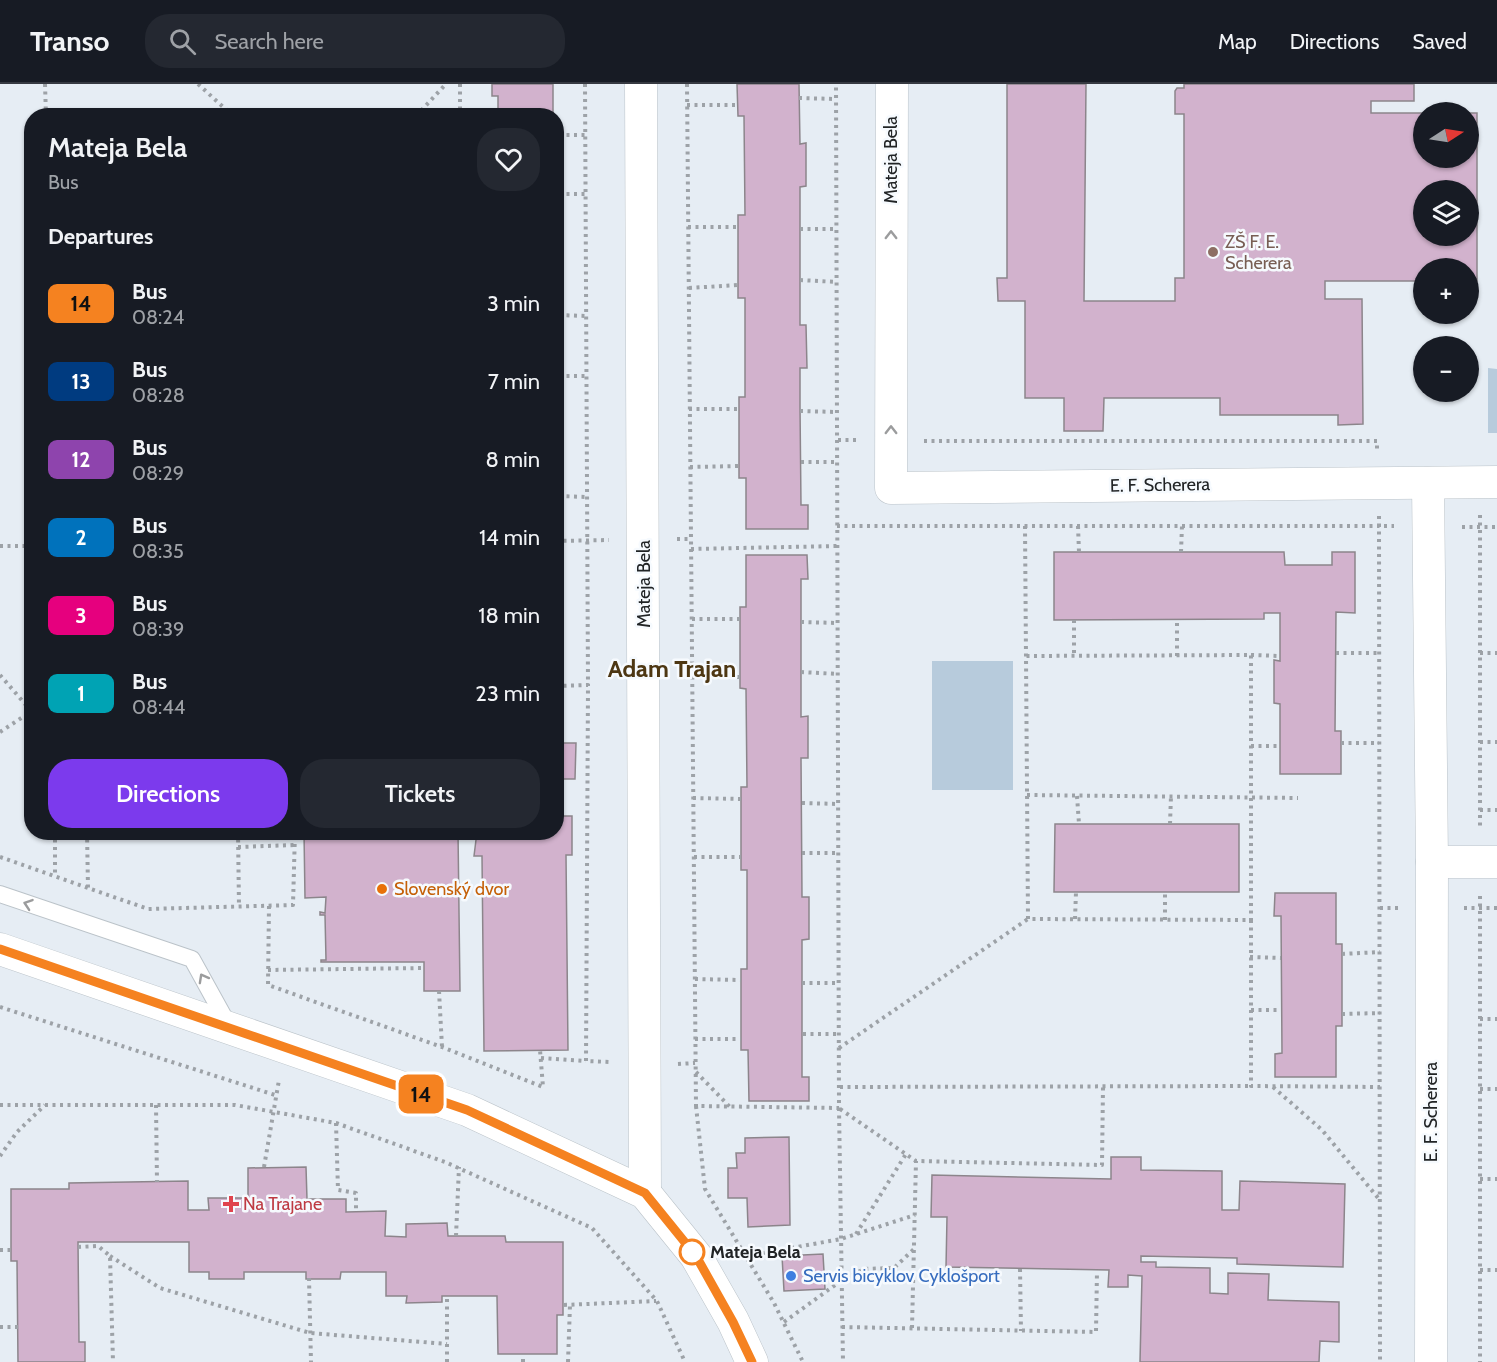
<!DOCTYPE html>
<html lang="en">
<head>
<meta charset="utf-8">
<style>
  :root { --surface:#171b24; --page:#242831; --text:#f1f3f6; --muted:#9ea1a6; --line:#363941; --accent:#7c3aed }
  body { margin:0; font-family:Cabin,sans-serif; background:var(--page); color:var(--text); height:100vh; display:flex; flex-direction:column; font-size:22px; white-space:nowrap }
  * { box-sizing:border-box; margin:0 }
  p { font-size:20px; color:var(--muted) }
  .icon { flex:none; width:33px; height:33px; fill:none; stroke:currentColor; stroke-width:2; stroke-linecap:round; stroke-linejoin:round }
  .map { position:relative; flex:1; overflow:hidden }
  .drawer { position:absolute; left:24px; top:24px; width:540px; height:732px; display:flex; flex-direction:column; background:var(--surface); border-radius:24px; box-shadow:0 2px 4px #0004 }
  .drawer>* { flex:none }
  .badge { padding:0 12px; border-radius:9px; font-size:21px; line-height:39px }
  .needle { width:39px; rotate:78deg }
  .fabs { position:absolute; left:1413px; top:18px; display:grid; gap:12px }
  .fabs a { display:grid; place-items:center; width:66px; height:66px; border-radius:50%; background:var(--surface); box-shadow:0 2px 4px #0004; font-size:30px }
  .map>.badge { position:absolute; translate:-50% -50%; box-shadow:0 0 0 3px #fff }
  h2 { padding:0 24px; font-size:22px; line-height:54px }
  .round { display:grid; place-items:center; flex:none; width:63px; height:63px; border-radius:24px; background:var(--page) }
  .summary { display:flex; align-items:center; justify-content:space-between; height:102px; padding:0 24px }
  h1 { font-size:28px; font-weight:600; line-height:45px }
  .cta { display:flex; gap:12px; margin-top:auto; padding:12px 24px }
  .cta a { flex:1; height:69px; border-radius:24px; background:var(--accent); color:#fff; font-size:24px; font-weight:600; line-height:69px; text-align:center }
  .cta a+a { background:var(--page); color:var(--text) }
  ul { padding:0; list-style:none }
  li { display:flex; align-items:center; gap:18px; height:78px; padding:0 24px }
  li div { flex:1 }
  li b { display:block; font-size:22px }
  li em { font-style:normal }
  li .badge { min-width:66px; font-weight:700; text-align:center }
  header { display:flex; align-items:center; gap:36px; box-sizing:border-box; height:84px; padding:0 30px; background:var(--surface); border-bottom:2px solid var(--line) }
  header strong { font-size:28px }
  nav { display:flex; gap:33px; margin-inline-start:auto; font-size:21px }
  .search { width:420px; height:54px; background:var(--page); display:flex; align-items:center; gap:15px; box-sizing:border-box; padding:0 21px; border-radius:24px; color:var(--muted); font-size:22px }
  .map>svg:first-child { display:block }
  .green { fill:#b7cbdc }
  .building { fill:#d2b2cd; stroke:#8c858b; stroke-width:1.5; fill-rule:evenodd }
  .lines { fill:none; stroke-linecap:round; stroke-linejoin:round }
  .lane-casing { stroke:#bbc3c9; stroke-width:18 }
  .street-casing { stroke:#bbc3c9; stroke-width:33 }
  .path { stroke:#9da2a7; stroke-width:4; stroke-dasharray:3 4.5; stroke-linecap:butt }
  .lane { stroke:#fff; stroke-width:16 }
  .street { stroke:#fff; stroke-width:32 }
  .oneway { stroke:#9b9c9d }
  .line-casing { stroke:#fff; stroke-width:14 }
  .line { stroke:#f58220; stroke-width:9 }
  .education-dot { fill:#8d6e63; stroke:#f6fafe; stroke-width:2 }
  .food-dot { fill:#e8710a; stroke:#f6fafe; stroke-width:2 }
  .health-dot { fill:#e0444e; stroke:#f6fafe; stroke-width:2 }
  .stop-dot { fill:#fff; stroke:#f58220; stroke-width:3 }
  .shop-dot { fill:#3f7fe0; stroke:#f6fafe; stroke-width:2 }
  .labels { text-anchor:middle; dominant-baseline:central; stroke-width:5; stroke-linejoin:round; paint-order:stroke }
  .street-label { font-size:18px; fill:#212426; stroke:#f6fafe }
  .education-label { font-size:18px; fill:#785e54; stroke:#f6fafe; text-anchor:start }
  .food-label { font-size:18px; fill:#c56008; stroke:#f6fafe; text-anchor:start }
  .health-label { font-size:18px; fill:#be3a42; stroke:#f6fafe; text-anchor:start }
  .stop-label { font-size:18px; font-weight:bold; fill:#212426; stroke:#f6fafe; text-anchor:start }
  .shop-label { font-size:18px; fill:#366cbe; stroke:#f6fafe; text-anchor:start }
  .district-label { font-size:24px; font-weight:bold; fill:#4d3713; stroke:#f6fafe }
</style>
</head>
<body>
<header>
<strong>Transo</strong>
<div class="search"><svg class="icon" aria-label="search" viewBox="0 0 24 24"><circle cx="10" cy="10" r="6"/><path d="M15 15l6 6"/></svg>Search here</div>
<nav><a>Map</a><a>Directions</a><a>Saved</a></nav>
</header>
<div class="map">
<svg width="1497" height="1278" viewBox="0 0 1497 1278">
  <rect width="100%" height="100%" fill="#e6edf4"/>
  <g class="green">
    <polygon points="1488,284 1497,285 1497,349 1488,349"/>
    <rect x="932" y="577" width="81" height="129"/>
  </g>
  <g class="building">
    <polygon points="492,0 553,0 553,32 498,32 498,12 492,12"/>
    <polygon points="737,0 799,0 800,60 806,59 806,102 800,103 800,241 806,241 807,284 800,284 800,323 801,421 808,421 808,445 746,445 746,394 739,394 739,313 745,313 745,214 738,214 738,131 745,131 744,32 738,32"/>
    <path d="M1007,0h79l-2,217h91v-23h9v-164h-9v-23l2,-3h7v-4h230v17h-43v12h53v45h44v-45h9v168h-9v-13h-44v13h-99v18h37l1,125 -25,1v-10h-118v-17h-116l-1,33h-39v-33h-39v-97h-27l-1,-23h10zM1424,106h44v46h-44z"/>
    <rect x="556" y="40" width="3" height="81"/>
    <polygon points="556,220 559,231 559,302 556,302"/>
    <rect x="556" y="402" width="3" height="43"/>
    <polygon points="1054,468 1284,468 1285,481 1332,481 1332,468 1355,468 1355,529 1336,528 1335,647 1341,647 1341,690 1280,690 1280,620 1274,619 1274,576 1280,577 1280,529 1264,529 1264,535 1054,536"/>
    <polygon points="746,471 807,471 808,495 801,495 801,633 808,632 808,674 801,674 802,813 809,813 809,855 802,856 802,993 809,993 809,1017 749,1017 748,966 741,966 741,885 747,885 747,786 741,786 741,703 747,703 746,605 740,604 740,523 746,523"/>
    <polygon points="556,659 576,659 575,695 556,695"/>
    <polygon points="556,732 572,732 572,771 566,771 568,966 484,967 482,772 474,772 477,748 556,748"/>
    <polygon points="1055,740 1239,740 1239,808 1054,808"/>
    <polygon points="458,748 460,907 424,907 424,878 321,878 321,876 326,876 325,831 320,831 320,828 325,829 326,813 305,814 304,749"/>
    <polygon points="1275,809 1336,809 1336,860 1342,860 1342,942 1336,942 1336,993 1275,993 1275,970 1282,969 1281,832 1274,832"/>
    <polygon points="789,1053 790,1141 748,1143 747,1114 728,1114 728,1084 737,1084 736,1069 745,1069 745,1054"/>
    <polygon points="1111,1073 1141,1073 1141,1086 1222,1087 1222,1126 1239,1126 1240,1097 1345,1100 1343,1183 1237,1180 1237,1174 1141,1172 1141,1178 1156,1178 1156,1183 1210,1184 1210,1209 1228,1210 1228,1189 1269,1190 1268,1216 1339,1218 1339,1258 1320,1257 1319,1278 1140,1278 1142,1192 1128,1191 1128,1203 1108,1203 1109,1186 946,1183 947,1133 931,1133 932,1091 1111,1095"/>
    <polygon points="306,1083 307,1115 346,1115 346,1128 386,1127 385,1152 406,1153 406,1140 447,1139 448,1152 505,1152 506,1158 563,1158 563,1231 557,1231 557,1270 498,1270 497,1212 442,1212 442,1218 406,1219 407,1212 386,1212 386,1188 341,1188 340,1195 306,1195 306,1188 244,1188 244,1195 209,1195 209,1188 189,1188 189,1158 78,1158 79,1258 85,1258 85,1278 18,1278 17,1177 11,1177 11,1105 69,1105 69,1099 188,1097 188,1126 209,1126 208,1114 248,1114 248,1084"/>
    <polygon points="823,1170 825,1205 784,1207 782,1172"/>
  </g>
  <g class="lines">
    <defs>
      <polyline id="lane" points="0,810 192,875 229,942"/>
      <g id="street">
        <polyline points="641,0 645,1109"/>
        <polyline points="892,0 891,404 1497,398"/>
        <polyline points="1428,399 1432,778 1431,1278"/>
        <polyline points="1432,778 1497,778"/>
        <polyline points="0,865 467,1026 645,1109 696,1172 733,1237 752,1278"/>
      </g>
    </defs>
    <use href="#lane" class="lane-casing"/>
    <use href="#street" class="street-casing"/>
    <g class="path">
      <polyline points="45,0 46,32"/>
      <polyline points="198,0 233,32"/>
      <polyline points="460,0 460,32"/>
      <polyline points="585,0 588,601"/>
      <polyline points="687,0 696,1022 839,1024 836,0"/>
      <polyline points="799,14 836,15"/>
      <polyline points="687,21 738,21"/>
      <polyline points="416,32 446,0"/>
      <polyline points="559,51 585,51"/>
      <polyline points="559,110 585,110"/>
      <polyline points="688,143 738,143"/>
      <polyline points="800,145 837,145"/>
      <polyline points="800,196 837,198"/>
      <polyline points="689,204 738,201"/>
      <polyline points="559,231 586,232"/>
      <polyline points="559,292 587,292"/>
      <polyline points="689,325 739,325"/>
      <polyline points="800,327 837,328"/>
      <polyline points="838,356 856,356"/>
      <polyline points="924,357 1377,357 1377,365"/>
      <polyline points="801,378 837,378"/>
      <polyline points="690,383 739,382"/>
      <polyline points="559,412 587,413"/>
      <polyline points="1480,431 1480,745"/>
      <polyline points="1379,432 1379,442 1394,442"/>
      <polyline points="837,442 1379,442 1380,1278"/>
      <path d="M1025,442c1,131 2,262 3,393l223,1v-265l-225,1"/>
      <polyline points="1078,442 1079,468"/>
      <polyline points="1462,443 1497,443"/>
      <polyline points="677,455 691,455"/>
      <polyline points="556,457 609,456"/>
      <polyline points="0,462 32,462"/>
      <polyline points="691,465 837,462"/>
      <polyline points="1181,468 1182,442"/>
      <polyline points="692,535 740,535"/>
      <polyline points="1074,536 1074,572"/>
      <polyline points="801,538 838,539"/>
      <polyline points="1336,569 1379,569"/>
      <polyline points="1480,569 1497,569"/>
      <polyline points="1251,571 1280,572"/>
      <polyline points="1177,572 1177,536"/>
      <polyline points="801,588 838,590"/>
      <polyline points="0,591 32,628"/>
      <polyline points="692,593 740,593"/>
      <polyline points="556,602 588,601 586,977 610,978"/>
      <polyline points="0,648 32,627"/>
      <polyline points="1480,658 1497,658"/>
      <polyline points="1341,659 1379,659"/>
      <polyline points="1251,662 1280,662"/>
      <polyline points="1027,711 1298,714"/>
      <polyline points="1077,712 1079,740"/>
      <polyline points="693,714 741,715"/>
      <polyline points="802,719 839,720"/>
      <polyline points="1480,726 1497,726"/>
      <polyline points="1170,740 1171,712"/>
      <polyline points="55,748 55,792"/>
      <polyline points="87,748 88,804"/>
      <polyline points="238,748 239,823"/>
      <polyline points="238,763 295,761"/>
      <polyline points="802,769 839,769"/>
      <polyline points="0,773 148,825 293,821 295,748"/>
      <polyline points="694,773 741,773"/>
      <polyline points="1480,812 1480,1278"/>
      <polyline points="269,822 268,901 442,963 543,1003 540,966"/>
      <polyline points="1380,824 1400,824"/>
      <polyline points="1464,824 1497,824"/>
      <polyline points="1075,835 1076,808"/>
      <polyline points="1165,836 1165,808"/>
      <polyline points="1251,836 1251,1002 1380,1003"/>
      <polyline points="1342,870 1380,868"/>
      <polyline points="1250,873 1281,874"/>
      <polyline points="268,886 424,884"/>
      <polyline points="695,895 741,896"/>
      <polyline points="802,899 839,899"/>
      <polyline points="439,907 442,963"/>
      <polyline points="0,923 275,1011"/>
      <polyline points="1251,926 1281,926"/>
      <polyline points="1342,930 1380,929"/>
      <polyline points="1480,935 1497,935"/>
      <polyline points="803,950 839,950"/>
      <polyline points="695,955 741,955"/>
      <polyline points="839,964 1028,835"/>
      <polyline points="541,974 586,977"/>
      <polyline points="678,980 695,979"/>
      <polyline points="696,988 730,1023"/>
      <polyline points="840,1003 1251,1002"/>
      <polyline points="1273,1003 1322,1046 1379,1115"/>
      <polyline points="1480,1005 1497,1005"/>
      <polyline points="0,1021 235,1021 336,1039 445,1078 592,1144 657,1217 685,1278"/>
      <polyline points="156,1021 157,1098"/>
      <polyline points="696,1022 705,1105 774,1219 803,1278"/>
      <polyline points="839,1024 843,1278"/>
      <polyline points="840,1025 916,1077"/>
      <polyline points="336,1039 338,1106 356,1109 356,1127"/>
      <polyline points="0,1072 17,1048 45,1021"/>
      <polyline points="264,1083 279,996"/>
      <polyline points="1480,1095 1497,1095"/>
      <polyline points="856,1150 906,1070"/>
      <polyline points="456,1152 459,1083"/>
      <polyline points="78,1163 98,1162 110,1172 113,1278"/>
      <polyline points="0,1166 11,1166"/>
      <polyline points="110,1172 160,1204 310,1249 447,1260"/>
      <polyline points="747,1172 841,1155 915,1131"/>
      <polyline points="1020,1185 1021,1247"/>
      <polyline points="1480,1186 1497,1186"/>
      <polyline points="309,1194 311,1278"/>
      <polyline points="564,1221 656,1217"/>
      <polyline points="784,1238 842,1196 864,1185 894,1184 914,1165"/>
      <polyline points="0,1243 19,1243"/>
      <polyline points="842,1243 1096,1248 1097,1187"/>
      <polyline points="912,1244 916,1077 1102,1081 1103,1003"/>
      <polyline points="523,1275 523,1278"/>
      <polyline points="447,1278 447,1212"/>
      <polyline points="568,1278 570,1221"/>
    </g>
    <use href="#lane" class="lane"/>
    <use href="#street" class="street"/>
  </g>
  <defs><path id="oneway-chevron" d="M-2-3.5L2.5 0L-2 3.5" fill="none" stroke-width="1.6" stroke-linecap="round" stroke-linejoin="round" transform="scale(1.5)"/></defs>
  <g class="oneway">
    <use href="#oneway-chevron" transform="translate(891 151) rotate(-90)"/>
    <use href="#oneway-chevron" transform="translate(891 346) rotate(-90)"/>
    <use href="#oneway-chevron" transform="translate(28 820) rotate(-161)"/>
    <use href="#oneway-chevron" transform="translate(203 894) rotate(-119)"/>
  </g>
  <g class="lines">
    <defs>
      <polyline id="line" points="0,865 467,1026 645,1109 696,1172 733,1238 752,1278"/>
    </defs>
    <use href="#line" class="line-casing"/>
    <use href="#line" class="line"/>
  </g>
  <circle class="education-dot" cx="1213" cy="168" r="6"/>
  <circle class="food-dot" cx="382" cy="805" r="6"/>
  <path class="health-dot" d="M228 1111h6v6h6v6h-6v6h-6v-6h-6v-6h6z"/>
  <circle class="stop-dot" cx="692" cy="1168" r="12"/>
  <circle class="shop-dot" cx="791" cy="1192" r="6"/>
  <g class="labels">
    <g class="street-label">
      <text transform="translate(891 76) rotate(-90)">Mateja Bela</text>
      <text transform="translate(1160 401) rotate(-1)">E. F. Scherera</text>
      <text transform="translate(644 500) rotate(-90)">Mateja Bela</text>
      <text transform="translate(1431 1028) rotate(-90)">E. F. Scherera</text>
    </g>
    <g class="education-label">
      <text x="1225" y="158">ZŠ F. E.<tspan x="1225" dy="21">Scherera</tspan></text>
    </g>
    <g class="food-label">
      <text x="394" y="805">Slovenský dvor</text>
    </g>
    <g class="health-label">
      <text x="243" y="1120">Na Trajane</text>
    </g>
    <g class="stop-label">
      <text x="710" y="1168">Mateja Bela</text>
    </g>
    <g class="shop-label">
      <text x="803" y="1192">Servis bicyklov Cyklošport</text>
    </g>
    <g class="district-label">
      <text x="672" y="584">Adam Trajan</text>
    </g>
  </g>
</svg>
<div class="fabs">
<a><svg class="needle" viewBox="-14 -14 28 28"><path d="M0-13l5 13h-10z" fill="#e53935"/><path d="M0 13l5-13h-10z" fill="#9ea1a6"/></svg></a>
<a><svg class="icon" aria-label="layers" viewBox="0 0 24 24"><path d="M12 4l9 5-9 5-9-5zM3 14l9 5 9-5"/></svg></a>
<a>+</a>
<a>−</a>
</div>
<b class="badge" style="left:421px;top:1010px;background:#f58220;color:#111">14</b>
<section class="drawer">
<div class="summary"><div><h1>Mateja Bela</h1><p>Bus</p></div><a class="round"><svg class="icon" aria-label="heart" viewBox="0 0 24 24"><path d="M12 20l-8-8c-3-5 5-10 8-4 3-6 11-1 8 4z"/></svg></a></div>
<h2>Departures</h2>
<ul>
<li><span class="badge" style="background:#f58220;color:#111">14</span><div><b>Bus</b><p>08:24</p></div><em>3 min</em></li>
<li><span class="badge" style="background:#003b80;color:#fff">13</span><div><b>Bus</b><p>08:28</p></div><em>7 min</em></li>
<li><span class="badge" style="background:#8e44ad;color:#fff">12</span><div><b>Bus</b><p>08:29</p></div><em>8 min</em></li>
<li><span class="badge" style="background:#0072bc;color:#fff">2</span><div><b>Bus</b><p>08:35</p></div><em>14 min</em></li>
<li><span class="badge" style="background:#e6007e;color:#fff">3</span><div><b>Bus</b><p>08:39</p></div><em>18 min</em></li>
<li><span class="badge" style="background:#00a3b4;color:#fff">1</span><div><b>Bus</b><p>08:44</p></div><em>23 min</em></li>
</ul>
<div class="cta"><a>Directions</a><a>Tickets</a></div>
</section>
</div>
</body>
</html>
